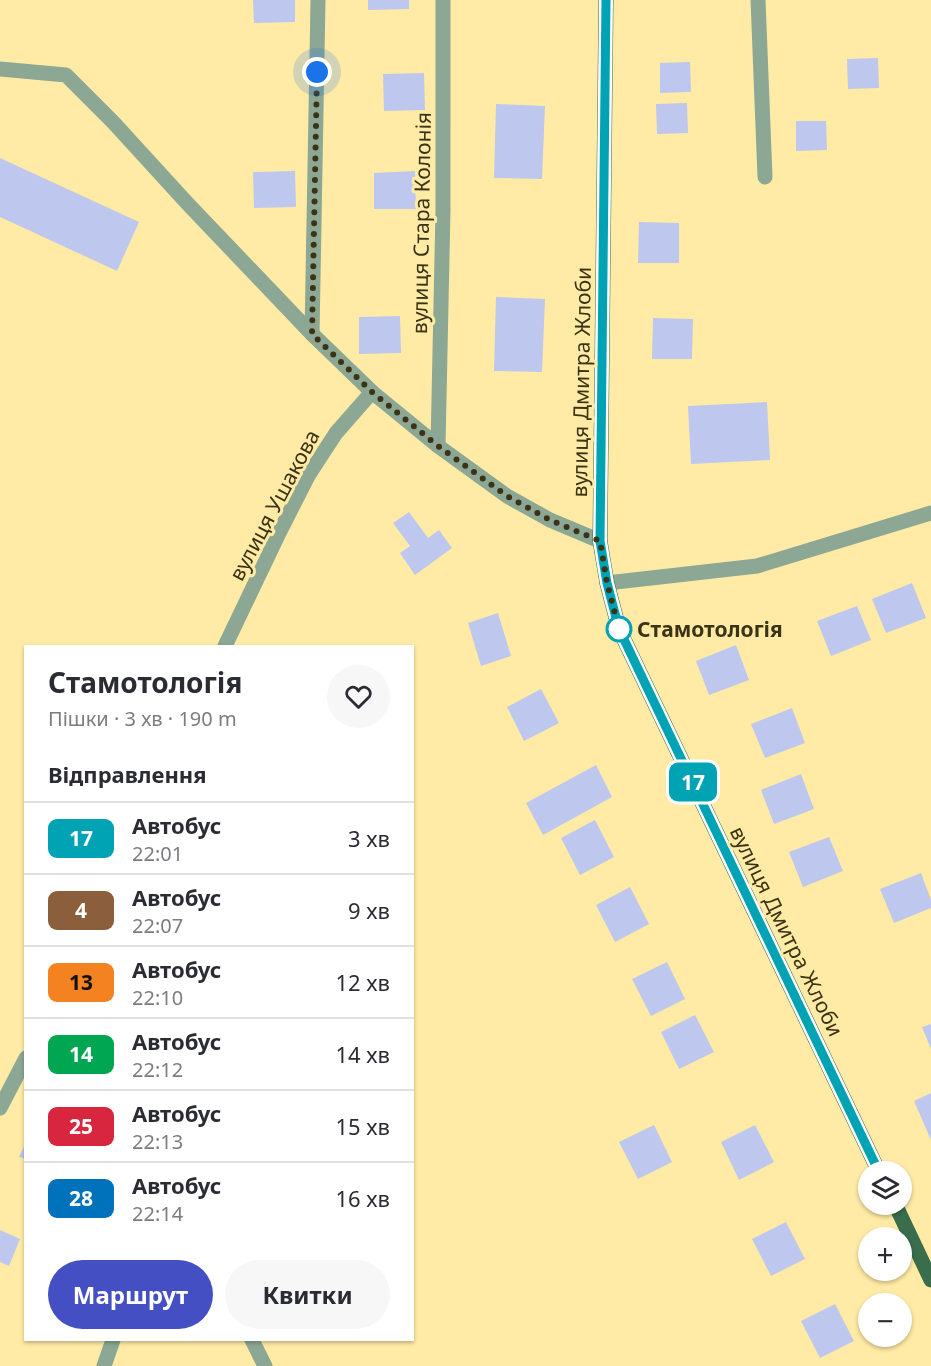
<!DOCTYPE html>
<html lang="uk">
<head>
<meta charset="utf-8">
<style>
  :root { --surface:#fff; --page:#f7f7f7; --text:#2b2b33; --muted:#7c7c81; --line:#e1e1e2; --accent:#454fc4 }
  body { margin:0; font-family:"Noto Sans",sans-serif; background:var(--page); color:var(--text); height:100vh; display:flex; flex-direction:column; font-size:22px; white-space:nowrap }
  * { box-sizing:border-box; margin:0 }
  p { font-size:20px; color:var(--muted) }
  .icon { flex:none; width:33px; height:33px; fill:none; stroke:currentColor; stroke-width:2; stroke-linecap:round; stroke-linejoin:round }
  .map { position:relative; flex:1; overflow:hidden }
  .details { position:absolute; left:24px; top:645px; width:390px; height:696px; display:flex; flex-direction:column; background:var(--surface); border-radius:0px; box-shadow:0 2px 4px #0004 }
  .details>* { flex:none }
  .badge { padding:0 12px; border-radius:9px; font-size:21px; line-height:39px }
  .fabs { position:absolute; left:858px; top:1161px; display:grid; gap:12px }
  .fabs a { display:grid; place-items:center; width:54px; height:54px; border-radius:50%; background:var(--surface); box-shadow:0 2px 4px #0004; font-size:30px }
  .you { position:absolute; width:30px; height:30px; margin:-15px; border:4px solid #fff; border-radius:50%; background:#1a73e8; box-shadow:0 0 0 9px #1a73e833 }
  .map>.badge { position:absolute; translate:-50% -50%; box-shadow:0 0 0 3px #fff }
  h2 { padding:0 24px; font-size:22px; line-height:54px }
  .round { display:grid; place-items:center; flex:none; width:63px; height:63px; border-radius:32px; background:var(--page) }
  .summary { display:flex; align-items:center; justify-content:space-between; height:102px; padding:0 24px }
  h1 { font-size:28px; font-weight:700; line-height:45px }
  .primary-button { display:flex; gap:12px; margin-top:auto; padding:12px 24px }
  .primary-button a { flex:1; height:69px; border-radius:36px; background:var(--accent); color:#fff; font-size:24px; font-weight:700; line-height:69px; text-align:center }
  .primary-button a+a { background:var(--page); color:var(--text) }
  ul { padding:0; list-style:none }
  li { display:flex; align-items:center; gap:18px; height:72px; padding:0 24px; border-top:2px solid var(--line) }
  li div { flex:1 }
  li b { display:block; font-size:22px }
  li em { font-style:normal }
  li .badge { min-width:66px; font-weight:700; text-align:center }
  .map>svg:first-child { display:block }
  .building { fill:#bec7ee }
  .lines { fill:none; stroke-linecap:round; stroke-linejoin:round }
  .minor { stroke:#8ca793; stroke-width:15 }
  .major { stroke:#3a6d4c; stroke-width:15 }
  .line-casing { stroke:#fff; stroke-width:14 }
  .line { stroke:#00a3b4; stroke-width:9 }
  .walk { stroke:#3b3316; stroke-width:6; stroke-dasharray:0 10.8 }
  .stop-dot { fill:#fff; stroke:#00a3b4; stroke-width:3 }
  .labels { text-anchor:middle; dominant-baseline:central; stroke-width:6; stroke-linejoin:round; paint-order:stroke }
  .street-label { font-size:21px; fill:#3b3316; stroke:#ffeba5 }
  .stop-label { font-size:21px; font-weight:bold; fill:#3b3316; stroke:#ffeba5; text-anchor:start }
</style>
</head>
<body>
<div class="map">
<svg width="931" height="1366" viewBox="0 0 931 1366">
  <rect width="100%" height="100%" fill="#ffeba5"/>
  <g class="building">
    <polygon points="253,0 295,0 295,22 254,23"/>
    <polygon points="368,0 409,0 409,9 368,10"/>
    <polygon points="878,58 879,88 848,89 847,59"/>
    <polygon points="690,62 691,92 660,93 660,63"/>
    <polygon points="424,73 425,110 384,111 383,74"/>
    <polygon points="687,103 688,133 657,134 656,104"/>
    <polygon points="496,104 545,106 542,179 494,178"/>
    <polygon points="796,121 826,121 827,150 796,151"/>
    <polygon points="0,158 139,222 117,271 0,217"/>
    <polygon points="295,171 296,207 254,208 253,172"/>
    <polygon points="415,171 416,209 374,209 374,173"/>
    <polygon points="639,222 679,223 679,263 638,263"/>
    <polygon points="496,297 545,299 542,372 494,371"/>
    <polygon points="400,316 401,353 359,354 359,317"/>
    <polygon points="653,318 693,319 692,359 652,359"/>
    <polygon points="767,402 770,460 691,464 688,406"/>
    <polygon points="409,512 428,538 439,530 452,548 415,575 400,553 410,546 393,523"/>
    <polygon points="912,583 926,618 886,633 872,599"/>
    <polygon points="857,606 871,640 831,656 817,621"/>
    <polygon points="498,613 511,656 481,666 468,623"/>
    <polygon points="736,645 749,680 709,695 696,661"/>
    <polygon points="541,689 559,723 524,741 507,707"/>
    <polygon points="792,708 805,743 765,758 751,724"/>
    <polygon points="596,765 612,797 543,835 526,803"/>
    <polygon points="801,774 814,809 774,824 761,790"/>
    <polygon points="595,820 614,857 580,875 561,838"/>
    <polygon points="829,837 843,871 803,887 789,852"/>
    <polygon points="921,873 931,900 931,908 894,923 880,889"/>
    <polygon points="630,887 649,924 615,942 596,905"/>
    <polygon points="667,962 685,999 651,1016 632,979"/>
    <polygon points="695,1015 714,1052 679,1069 661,1032"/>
    <polygon points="931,1024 931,1049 922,1027"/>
    <polygon points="931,1093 931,1140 914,1101"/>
    <polygon points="654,1125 672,1162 638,1179 619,1142"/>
    <polygon points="755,1125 774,1162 739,1180 721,1142"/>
    <polygon points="26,1142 26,1159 19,1157"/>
    <polygon points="786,1222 805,1259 771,1276 752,1239"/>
    <polygon points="0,1230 20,1239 9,1266 0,1262"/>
    <polygon points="835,1304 854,1341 820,1358 801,1321"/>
  </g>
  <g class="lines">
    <g class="minor">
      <polyline points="758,0 765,177"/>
      <polyline points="0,69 66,75 113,122 187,203 312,334 372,392 438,446 507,496 550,520 600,541"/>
      <polyline points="312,334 318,0"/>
      <polyline points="438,446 443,210 443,0"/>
      <polyline points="607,583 757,566 931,513"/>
      <polyline points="225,646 279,533 308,476 336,433 372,392"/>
      <polyline points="0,1108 26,1058"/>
      <polyline points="252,1340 265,1366"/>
      <polyline points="104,1366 113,1340"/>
    </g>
    <g class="major">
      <polyline points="606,0 600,541 607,583 619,629 879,1172"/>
      <polyline points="895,1204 931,1280"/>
    </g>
  </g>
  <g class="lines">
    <defs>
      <polyline id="line" points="606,0 600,541 607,583 619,629 879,1172"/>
    </defs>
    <use href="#line" class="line-casing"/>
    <use href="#line" class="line"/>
    <polyline class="walk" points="317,72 312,334 372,392 438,446 507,496 550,520 600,541 607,583 619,629"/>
  </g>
  <circle class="stop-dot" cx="619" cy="629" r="12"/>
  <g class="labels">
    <g class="street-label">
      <text transform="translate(421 223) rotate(-89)">вулиця Стара Колонія</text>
      <text transform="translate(581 382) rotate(-89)">вулиця Дмитра Жлоби</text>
      <text transform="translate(274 505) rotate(-62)">вулиця Ушакова</text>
      <text transform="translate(787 931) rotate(64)">вулиця Дмитра Жлоби</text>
    </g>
    <g class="stop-label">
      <text x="637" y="629">Стамотологія</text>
    </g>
  </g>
</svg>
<div class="fabs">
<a><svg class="icon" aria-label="layers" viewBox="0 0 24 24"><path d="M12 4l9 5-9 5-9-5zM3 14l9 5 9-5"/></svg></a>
<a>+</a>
<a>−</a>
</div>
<div class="you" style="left:317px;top:72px"></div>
<b class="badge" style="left:693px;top:782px;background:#00a3b4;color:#fff">17</b>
<section class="details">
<div class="summary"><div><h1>Стамотологія</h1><p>Пішки · 3 хв · 190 m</p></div><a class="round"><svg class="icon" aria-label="heart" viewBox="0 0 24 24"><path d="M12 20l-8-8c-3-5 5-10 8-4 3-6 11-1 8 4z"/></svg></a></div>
<h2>Відправлення</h2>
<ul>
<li><span class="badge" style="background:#00a3b4;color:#fff">17</span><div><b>Автобус</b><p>22:01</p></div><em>3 хв</em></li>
<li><span class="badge" style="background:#8b5e3c;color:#fff">4</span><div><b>Автобус</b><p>22:07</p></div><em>9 хв</em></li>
<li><span class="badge" style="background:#f58220;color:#111">13</span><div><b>Автобус</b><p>22:10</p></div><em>12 хв</em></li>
<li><span class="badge" style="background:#00a651;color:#fff">14</span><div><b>Автобус</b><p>22:12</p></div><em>14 хв</em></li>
<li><span class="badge" style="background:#d7263d;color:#fff">25</span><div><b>Автобус</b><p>22:13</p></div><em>15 хв</em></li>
<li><span class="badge" style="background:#0072bc;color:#fff">28</span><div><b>Автобус</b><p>22:14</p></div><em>16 хв</em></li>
</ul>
<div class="primary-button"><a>Маршрут</a><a>Квитки</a></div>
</section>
</div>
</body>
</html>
